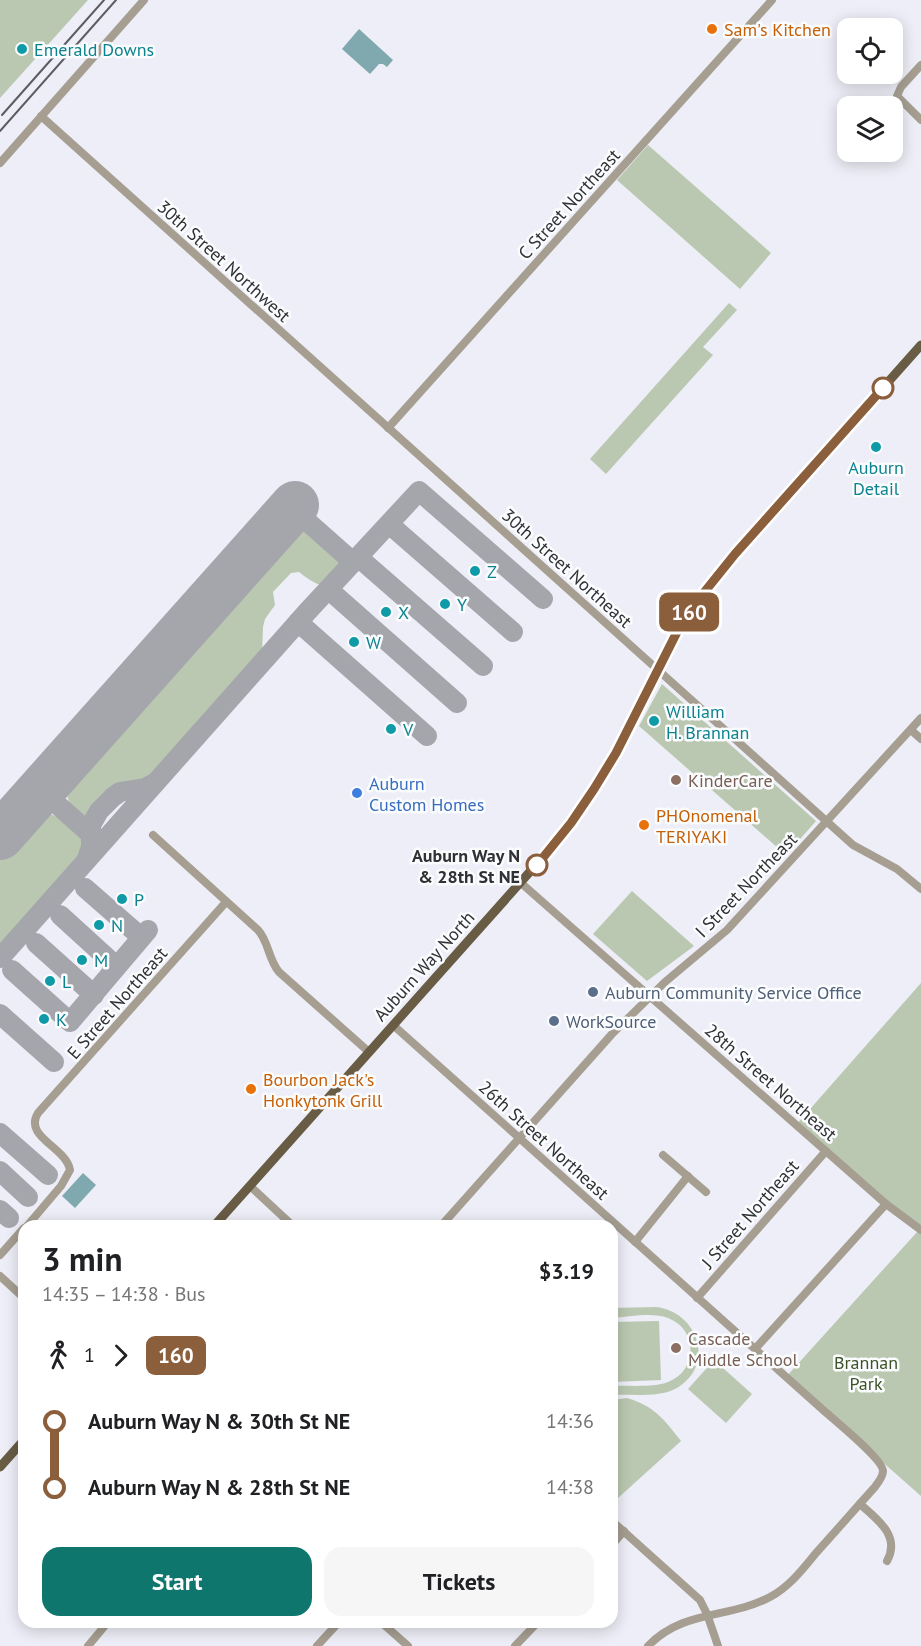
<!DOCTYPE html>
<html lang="en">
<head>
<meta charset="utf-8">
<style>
  :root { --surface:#fff; --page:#f6f6f6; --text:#202124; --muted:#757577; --accent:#0f766e }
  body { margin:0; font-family:"PT Sans",sans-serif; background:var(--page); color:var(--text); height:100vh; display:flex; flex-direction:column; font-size:22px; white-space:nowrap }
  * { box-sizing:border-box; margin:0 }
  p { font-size:20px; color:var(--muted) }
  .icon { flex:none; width:33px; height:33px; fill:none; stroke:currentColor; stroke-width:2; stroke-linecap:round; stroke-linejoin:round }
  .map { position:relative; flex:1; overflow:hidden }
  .side { position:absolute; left:18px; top:1220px; width:600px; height:408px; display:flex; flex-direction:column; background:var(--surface); border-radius:18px; box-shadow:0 3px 15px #0003 }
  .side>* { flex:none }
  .badge { padding:0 12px; border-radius:9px; font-size:21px; line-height:39px }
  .controls { position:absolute; left:837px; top:18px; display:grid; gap:12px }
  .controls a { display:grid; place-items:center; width:66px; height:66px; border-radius:12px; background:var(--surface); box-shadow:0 3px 15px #0003; font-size:30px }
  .map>.badge { position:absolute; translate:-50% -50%; box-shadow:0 0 0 3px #fff }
  .legs { display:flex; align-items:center; gap:9px; height:66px; padding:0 24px; font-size:20px }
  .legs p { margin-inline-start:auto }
  .head { display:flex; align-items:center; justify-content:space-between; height:102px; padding:0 24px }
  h1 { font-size:33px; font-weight:700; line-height:45px }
  .primary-button { display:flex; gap:12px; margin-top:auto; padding:12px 24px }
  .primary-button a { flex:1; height:69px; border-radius:18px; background:var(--accent); color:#fff; font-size:24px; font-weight:700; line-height:69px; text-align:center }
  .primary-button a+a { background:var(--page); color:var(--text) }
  ul { padding:0 24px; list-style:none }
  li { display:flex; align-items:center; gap:21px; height:66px; font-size:22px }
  li i { display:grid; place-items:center; width:9px; height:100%; margin:0 8px; background:currentColor }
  li i::after { content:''; width:15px; height:15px; margin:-8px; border:4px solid; border-radius:50%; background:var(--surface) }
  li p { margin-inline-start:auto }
  li:first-child i { background:linear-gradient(#0000 50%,currentColor 0) }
  li:last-child i { background:linear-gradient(currentColor 50%,#0000 0) }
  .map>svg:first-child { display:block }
  .green { fill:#bbc8b1 }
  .water { fill:#7fa9ae }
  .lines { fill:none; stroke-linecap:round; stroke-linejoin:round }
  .taxiway { stroke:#a4a6ac; stroke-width:20 }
  .runway { stroke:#a4a6ac; stroke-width:48 }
  .minor { stroke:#a59e91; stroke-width:8 }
  .major { stroke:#685c45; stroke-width:9 }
  .rail { stroke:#5c5d62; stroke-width:2 }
  .line-1-casing { stroke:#fff; stroke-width:14 }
  .line-1 { stroke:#8b5e3c; stroke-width:9 }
  .food-dot { fill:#e8710a; stroke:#fbfcfe; stroke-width:2 }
  .culture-dot { fill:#0f9aa8; stroke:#fbfcfe; stroke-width:2 }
  .stop-1-dot { fill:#fff; stroke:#8b5e3c; stroke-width:3 }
  .education-dot { fill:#8d6e63; stroke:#fbfcfe; stroke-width:2 }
  .shop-dot { fill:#3f7fe0; stroke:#fbfcfe; stroke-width:2 }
  .service-dot { fill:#5c6f8a; stroke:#fbfcfe; stroke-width:2 }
  .labels { text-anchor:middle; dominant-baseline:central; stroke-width:5; stroke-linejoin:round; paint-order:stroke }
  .food-label { font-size:18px; fill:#c56008; stroke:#fbfcfe; text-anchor:start }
  .culture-label { font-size:18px; fill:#0d838f; stroke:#fbfcfe; text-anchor:start }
  .street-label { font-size:18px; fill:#303134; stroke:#fbfcfe }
  .education-label { font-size:18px; fill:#785e54; stroke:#fbfcfe; text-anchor:start }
  .shop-label { font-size:18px; fill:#366cbe; stroke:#fbfcfe; text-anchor:start }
  .stop-label { font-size:18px; font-weight:bold; fill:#303134; stroke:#fbfcfe; text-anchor:end }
  .service-label { font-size:18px; fill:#4e5e75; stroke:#fbfcfe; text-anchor:start }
  .park-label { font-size:18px; fill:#3c5326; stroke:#fbfcfe }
</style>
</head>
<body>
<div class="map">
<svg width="921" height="1646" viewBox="0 0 921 1646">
  <rect width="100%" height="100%" fill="#edeef7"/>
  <g class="green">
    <polygon points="0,0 88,0 0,98"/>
    <polygon points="648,145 771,253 740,289 617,180"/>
    <polygon points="729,303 737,310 703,347 713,355 606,474 590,459"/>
    <path d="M299,522c18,9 35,26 46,43 -16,27 -24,24 -46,7l-8,1 -18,19 2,13 -10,14 -2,8 -1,28 -109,124c-11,8 -23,3 -34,8 -13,5 -21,23 -32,32 -16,-5 -24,-22 -18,-38l164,-187z"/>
    <polygon points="662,684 816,821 786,855 639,726"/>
    <path d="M47,813c18,6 40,18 38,39l-85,96v-90l33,-36z"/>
    <polygon points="632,891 694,946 647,981 593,934"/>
    <polygon points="921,983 921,1496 786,1377 918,1231 796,1125"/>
    <path d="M656,1307c42,5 60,58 21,81 -18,10 -45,6 -65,7v-9c17,-1 40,2 56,-4 30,-11 30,-53 0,-64 -16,-6 -39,-1 -56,0v-10z"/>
    <polygon points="659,1321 661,1380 612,1382 612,1322"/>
    <polygon points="714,1360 752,1394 726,1423 688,1389"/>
    <path d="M627,1398c27,8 37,21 54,43l-63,57 -6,-1v-97z"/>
  </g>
  <g class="water">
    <polygon points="359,29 393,60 387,67 383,64 379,64 370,74 342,49"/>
    <polygon points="83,1173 96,1185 75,1208 62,1196"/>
  </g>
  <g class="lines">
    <g class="taxiway">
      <polyline points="292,508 353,562"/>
      <polyline points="389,524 513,632"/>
      <polyline points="358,557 483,666"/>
      <polyline points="328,589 457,703"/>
      <polyline points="298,622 427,736"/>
      <polyline points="41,790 97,840"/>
      <polyline points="87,859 91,847 91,825 99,811 113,797 120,792 145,788 155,783"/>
      <polyline points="85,888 141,937"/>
      <polyline points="60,915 116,966"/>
      <polyline points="36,943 94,995"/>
      <polyline points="0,958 307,612 419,491 543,599"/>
      <polyline points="12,970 70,1022 148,930"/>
      <polyline points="0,1014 54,1062"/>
      <polyline points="0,1133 48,1175"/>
      <polyline points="0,1171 28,1197"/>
      <polyline points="0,1210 9,1218"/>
    </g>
    <polyline class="runway" points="0,836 295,505"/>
    <g class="minor">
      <polyline points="921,65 901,87 897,96 921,120"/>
      <polyline points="41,116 853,845 897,869 921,889"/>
      <polyline points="0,163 144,0"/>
      <polyline points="388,428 772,0"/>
      <polyline points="911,730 921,739"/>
      <path d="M153,835l105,95c11,12 10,29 21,42l90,80"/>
      <polyline points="521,883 886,1204 921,1230"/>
      <path d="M393,1025l429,384c11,10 61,50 61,62 0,6 -5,12 -9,17 -19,21 -38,43 -58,65 -13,16 -27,34 -46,44 -41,22 -86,12 -122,49"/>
      <polyline points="663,1155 706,1192"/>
      <polyline points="250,1186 293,1226"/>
      <path d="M27,1226l34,-40 9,-16c-4,-23 -47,-33 -32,-57l188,-211"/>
      <polyline points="441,1226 612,1034 665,982 727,930 921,718"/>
      <polyline points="635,1242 688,1176"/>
      <polyline points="0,1255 24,1228"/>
      <polyline points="0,1276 24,1298"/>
      <polyline points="697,1298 826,1151"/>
      <polyline points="755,1349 886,1204"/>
      <path d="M860,1504c17,15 41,32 27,57"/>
      <polyline points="612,1521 700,1600 707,1614 718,1646"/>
      <polyline points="612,1545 624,1531"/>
      <polyline points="381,1622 408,1646"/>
      <polyline points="88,1646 108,1622"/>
      <polyline points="317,1646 339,1622"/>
      <polyline points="515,1646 538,1622"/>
    </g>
    <g class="major">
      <polyline points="214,1226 544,856 594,789 616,753 677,632 701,596 735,554 921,345"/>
      <polyline points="0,1467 24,1440"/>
    </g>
    <g class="rail">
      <polyline points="2,115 104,0"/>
      <polyline points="0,131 116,0"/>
    </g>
  </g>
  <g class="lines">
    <defs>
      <polyline id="line-1" points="537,865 571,823 594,789 616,753 677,632 698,600 735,554 883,388"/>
    </defs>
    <use href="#line-1" class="line-1-casing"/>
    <use href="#line-1" class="line-1"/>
  </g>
  <g class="food-dot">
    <circle cx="712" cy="29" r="6"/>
    <circle cx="644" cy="825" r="6"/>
    <circle cx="251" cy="1089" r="6"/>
  </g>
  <g class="culture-dot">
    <circle cx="22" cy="49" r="6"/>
    <circle cx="876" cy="447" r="6"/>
    <circle cx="475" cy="571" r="6"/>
    <circle cx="445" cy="604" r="6"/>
    <circle cx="386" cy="612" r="6"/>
    <circle cx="354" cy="642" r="6"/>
    <circle cx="654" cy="721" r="6"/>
    <circle cx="391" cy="729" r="6"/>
    <circle cx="122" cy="899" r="6"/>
    <circle cx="99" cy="925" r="6"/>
    <circle cx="82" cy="960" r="6"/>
    <circle cx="50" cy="981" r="6"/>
    <circle cx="44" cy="1019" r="6"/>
  </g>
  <g class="stop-1-dot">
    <circle cx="883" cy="388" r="10"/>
    <circle cx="537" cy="865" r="10"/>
  </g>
  <g class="education-dot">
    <circle cx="676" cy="780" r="6"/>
    <circle cx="676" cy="1348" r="6"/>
  </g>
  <circle class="shop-dot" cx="357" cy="793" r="6"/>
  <g class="service-dot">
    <circle cx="593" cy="992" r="6"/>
    <circle cx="554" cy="1021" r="6"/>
  </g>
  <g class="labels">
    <g class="food-label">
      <text x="724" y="29">Sam's Kitchen</text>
      <text x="656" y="815">PHOnomenal<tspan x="656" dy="21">TERIYAKI</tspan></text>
      <text x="263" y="1079">Bourbon Jack's<tspan x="263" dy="21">Honkytonk Grill</tspan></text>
    </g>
    <g class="culture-label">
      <text x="34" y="49">Emerald Downs</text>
      <text x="876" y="467" text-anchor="middle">Auburn<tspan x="876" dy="21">Detail</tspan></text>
      <text x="487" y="571">Z</text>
      <text x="457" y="604">Y</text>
      <text x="398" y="612">X</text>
      <text x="366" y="642">W</text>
      <text x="666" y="711">William<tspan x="666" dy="21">H. Brannan</tspan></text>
      <text x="403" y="729">V</text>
      <text x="134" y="899">P</text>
      <text x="111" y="925">N</text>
      <text x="94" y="960">M</text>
      <text x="62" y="981">L</text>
      <text x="56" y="1019">K</text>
    </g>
    <g class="street-label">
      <text transform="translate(569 204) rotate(-48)">C Street Northeast</text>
      <text transform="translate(224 261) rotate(42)">30th Street Northwest</text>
      <text transform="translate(567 568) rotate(42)">30th Street Northeast</text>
      <text transform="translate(746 885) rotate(-46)">I Street Northeast</text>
      <text transform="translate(424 966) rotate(-48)">Auburn Way North</text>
      <text transform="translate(117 1003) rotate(-49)">E Street Northeast</text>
      <text transform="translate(771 1082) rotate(41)">28th Street Northeast</text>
      <text transform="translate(544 1140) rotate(42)">26th Street Northeast</text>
      <text transform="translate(750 1214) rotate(-49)">J Street Northeast</text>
    </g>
    <g class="education-label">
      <text x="688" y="780">KinderCare</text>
      <text x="688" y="1338">Cascade<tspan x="688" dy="21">Middle School</tspan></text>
    </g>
    <g class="shop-label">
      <text x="369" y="783">Auburn<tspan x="369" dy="21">Custom Homes</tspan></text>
    </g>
    <g class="stop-label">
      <text x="520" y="855">Auburn Way N<tspan x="520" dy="21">&amp; 28th St NE</tspan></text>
    </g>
    <g class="service-label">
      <text x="605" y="992">Auburn Community Service Office</text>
      <text x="566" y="1021">WorkSource</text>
    </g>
    <g class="park-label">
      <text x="866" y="1362">Brannan<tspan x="866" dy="21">Park</tspan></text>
    </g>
  </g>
</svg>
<div class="controls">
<a><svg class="icon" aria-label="locate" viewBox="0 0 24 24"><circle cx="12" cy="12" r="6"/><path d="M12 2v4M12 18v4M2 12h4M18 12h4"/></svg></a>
<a><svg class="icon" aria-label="layers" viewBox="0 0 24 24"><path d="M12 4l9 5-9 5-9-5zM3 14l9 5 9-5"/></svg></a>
</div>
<b class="badge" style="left:689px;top:612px;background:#8b5e3c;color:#fff">160</b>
<section class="side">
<div class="head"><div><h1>3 min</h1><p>14:35 – 14:38 · Bus</p></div><b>$3.19</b></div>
<div class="legs"><svg class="icon" aria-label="walk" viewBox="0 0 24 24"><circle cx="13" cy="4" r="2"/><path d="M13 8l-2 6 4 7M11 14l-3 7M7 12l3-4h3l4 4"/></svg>1<svg class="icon" aria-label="forward" viewBox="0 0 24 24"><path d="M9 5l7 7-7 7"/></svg><b class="badge" style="background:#8b5e3c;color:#fff">160</b></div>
<ul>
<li><i style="color:#8b5e3c"></i><b>Auburn Way N &amp; 30th St NE</b><p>14:36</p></li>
<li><i style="color:#8b5e3c"></i><b>Auburn Way N &amp; 28th St NE</b><p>14:38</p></li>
</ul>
<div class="primary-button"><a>Start</a><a>Tickets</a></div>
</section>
</div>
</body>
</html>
